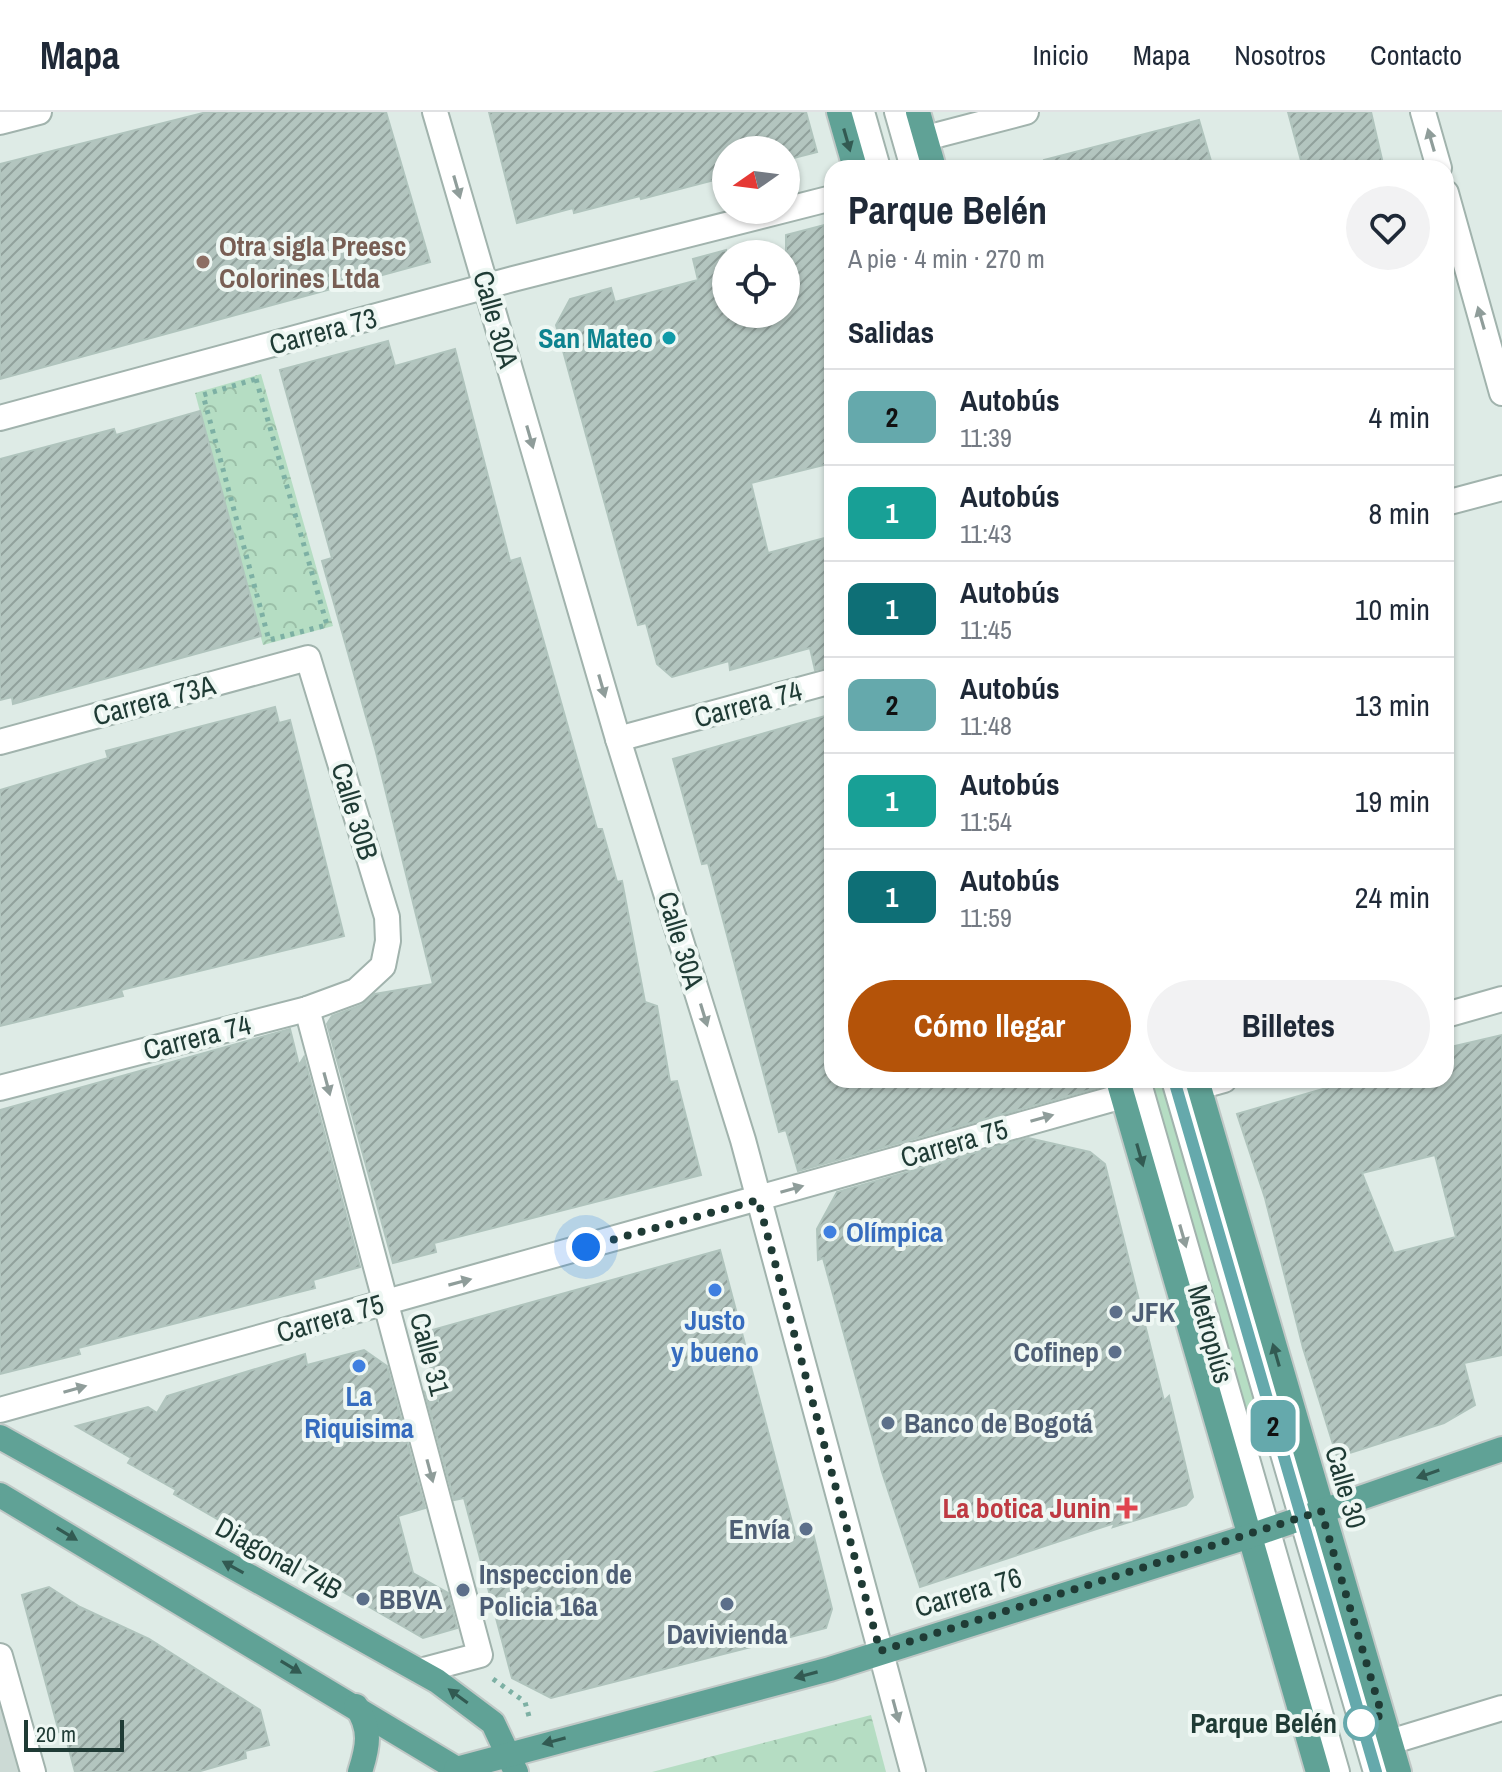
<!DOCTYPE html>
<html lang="es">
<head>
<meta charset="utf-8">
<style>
  :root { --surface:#fff; --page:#f2f2f3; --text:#1f2937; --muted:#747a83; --line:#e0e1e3; --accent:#b45309 }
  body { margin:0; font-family:"Archivo Narrow",sans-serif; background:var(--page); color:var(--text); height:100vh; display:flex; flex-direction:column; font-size:30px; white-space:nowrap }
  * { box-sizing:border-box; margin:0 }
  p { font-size:26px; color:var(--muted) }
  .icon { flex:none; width:44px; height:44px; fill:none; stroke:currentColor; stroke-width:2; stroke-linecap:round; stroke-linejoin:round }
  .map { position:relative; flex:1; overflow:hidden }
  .drawer { position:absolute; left:824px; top:48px; width:630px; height:928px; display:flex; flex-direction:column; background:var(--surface); border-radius:24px; box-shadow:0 2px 6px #0004 }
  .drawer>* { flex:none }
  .badge { padding:0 16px; border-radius:12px; font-size:28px; line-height:52px }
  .needle { width:52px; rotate:256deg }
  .tools { position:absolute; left:712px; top:24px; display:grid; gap:16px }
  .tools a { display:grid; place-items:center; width:88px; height:88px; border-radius:50%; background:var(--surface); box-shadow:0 2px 6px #0004; font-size:40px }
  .scale { position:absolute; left:24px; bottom:20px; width:100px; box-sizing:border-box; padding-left:8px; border:4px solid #1f3b35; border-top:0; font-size:22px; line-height:28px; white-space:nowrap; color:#1f3b35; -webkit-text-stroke:6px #eef7f3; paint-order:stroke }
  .you { position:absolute; width:40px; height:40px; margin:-20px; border:6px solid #fff; border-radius:50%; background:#1a73e8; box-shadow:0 0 0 12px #1a73e833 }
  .map>.badge { position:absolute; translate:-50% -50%; box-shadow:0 0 0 4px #fff }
  h2 { padding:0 24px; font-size:30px; line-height:72px }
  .round { display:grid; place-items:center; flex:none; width:84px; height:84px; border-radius:42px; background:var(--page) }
  .summary { display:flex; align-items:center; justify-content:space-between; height:136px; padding:0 24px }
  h1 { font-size:38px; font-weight:700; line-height:60px }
  .cta { display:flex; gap:16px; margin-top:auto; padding:16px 24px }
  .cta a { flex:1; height:92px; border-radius:48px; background:var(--accent); color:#fff; font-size:32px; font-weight:700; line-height:92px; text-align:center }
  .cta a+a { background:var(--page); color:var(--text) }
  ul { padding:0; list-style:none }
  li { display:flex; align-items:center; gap:24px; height:96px; padding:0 24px; border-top:2px solid var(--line) }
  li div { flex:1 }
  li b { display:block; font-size:30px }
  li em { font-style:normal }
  li .badge { min-width:88px; font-weight:700; text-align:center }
  header { display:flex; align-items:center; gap:48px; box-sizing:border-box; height:112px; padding:0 40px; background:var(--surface); border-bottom:2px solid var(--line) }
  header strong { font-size:38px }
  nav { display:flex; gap:44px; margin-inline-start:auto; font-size:28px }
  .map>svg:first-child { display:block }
  .built { fill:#ccdad5 }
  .grass { fill:#b5ddc3 }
  .forest { fill:url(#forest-crowns) }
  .building { fill:url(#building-hatch); stroke:#b0c4bd; stroke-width:2; fill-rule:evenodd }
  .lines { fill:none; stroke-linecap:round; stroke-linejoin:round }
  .minor-casing { stroke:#a1b3ad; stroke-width:28 }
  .major-casing { stroke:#c0c8c6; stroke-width:28 }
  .path { stroke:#7db0a4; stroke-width:5; stroke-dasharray:4 6; stroke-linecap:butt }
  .minor { stroke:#fff; stroke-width:24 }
  .major { stroke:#60a296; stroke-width:24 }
  .oneway { fill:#325a52 }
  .oneway2 { fill:#8f9d9a }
  .line-casing { stroke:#fff; stroke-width:18 }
  .line { stroke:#65a9ac; stroke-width:12 }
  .walk { stroke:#1f3b35; stroke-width:8; stroke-dasharray:0 14.4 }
  .education-dot { fill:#8d6e63; stroke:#eef7f3; stroke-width:3 }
  .culture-dot { fill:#0f9aa8; stroke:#eef7f3; stroke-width:3 }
  .shop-dot { fill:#3f7fe0; stroke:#eef7f3; stroke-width:3 }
  .service-dot { fill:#5c6f8a; stroke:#eef7f3; stroke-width:3 }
  .health-dot { fill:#e0444e; stroke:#eef7f3; stroke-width:3 }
  .stop-dot { fill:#fff; stroke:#65a9ac; stroke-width:4 }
  .labels { text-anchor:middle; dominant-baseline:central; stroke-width:8; stroke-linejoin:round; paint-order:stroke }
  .education-label { font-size:28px; font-weight:bold; fill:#785e54; stroke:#eef7f3; text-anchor:start }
  .street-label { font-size:28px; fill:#1f3b35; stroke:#eef7f3 }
  .culture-label { font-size:28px; font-weight:bold; fill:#0d838f; stroke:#eef7f3; text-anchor:end }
  .shop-label { font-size:28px; font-weight:bold; fill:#366cbe; stroke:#eef7f3 }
  .service-label { font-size:28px; font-weight:bold; fill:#4e5e75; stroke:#eef7f3; text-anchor:start }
  .health-label { font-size:28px; font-weight:bold; fill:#be3a42; stroke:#eef7f3; text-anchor:end }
  .stop-label { font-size:28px; font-weight:bold; fill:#1f3b35; stroke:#eef7f3; text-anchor:end }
</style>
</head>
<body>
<header>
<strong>Mapa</strong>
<nav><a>Inicio</a><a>Mapa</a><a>Nosotros</a><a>Contacto</a></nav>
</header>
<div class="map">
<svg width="1502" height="1660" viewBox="0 0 1502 1660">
  <defs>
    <pattern id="forest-crowns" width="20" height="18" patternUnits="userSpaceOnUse" patternTransform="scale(2)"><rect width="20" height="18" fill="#b5ddc3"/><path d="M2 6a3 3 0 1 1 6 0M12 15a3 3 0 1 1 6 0" fill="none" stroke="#9bbfa8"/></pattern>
    <pattern id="building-hatch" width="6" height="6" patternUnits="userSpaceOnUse" patternTransform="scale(2)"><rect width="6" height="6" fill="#b3c5bf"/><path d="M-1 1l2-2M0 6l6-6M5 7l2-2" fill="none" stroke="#91a19c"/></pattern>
  </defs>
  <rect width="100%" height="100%" fill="#deebe6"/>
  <polygon class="built" points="0,1544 33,1660 0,1660"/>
  <polygon class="grass" points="1146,968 1163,968 1268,1331 1252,1335"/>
  <g class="forest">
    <polygon points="261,262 333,514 263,533 195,281"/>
    <polygon points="871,1603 886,1660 652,1660"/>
  </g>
  <g class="building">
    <polygon points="207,0 386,0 430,150 0,267 0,52"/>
    <polygon points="489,0 806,0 817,40 786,48 786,38 726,38 726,65 641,87 640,84 574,101 573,96 517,111"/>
    <polygon points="1288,0 1371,0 1384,56 1303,56"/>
    <polygon points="1199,8 1213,56 1045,56 1044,48"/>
    <polygon points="832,111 832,351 751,371 768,441 832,424 832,554 815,558 810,536 730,558 729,549 672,565 657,552 646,511 638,513 556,213 570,187 611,176 615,190 698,168 693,147 726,138 726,202 786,202 786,123"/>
    <polygon points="388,229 395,254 455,237 510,449 520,446 597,717 602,717 617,770 622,769 645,890 657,894 670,970 677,969 701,1063 434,1131 436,1140 393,1151 327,912 332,904 362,893 375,882 433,872 376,640 322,449 332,446 280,258"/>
    <polygon points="200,299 261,524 13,592 12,585 0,588 0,347 114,317 116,323"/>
    <polygon points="275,595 279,611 290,608 344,824 121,878 123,884 0,914 0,678 108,646 106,639"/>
    <polygon points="832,602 832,968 1103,968 1104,974 798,1059 786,1018 779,1020 708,751 702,752 673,647"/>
    <polygon points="290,917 299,953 304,945 360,1155 313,1168 315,1176 78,1236 80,1242 0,1262 0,998"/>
    <path d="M1502,923v320l-38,8 11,42 -31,18 -107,34 -34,-109 -38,-150 -28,-84 117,-34h92v-32zM1435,1043l21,82 -62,16 -32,-80z"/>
    <polygon points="1028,1026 1090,1040 1105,1052 1164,1289 1169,1284 1193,1385 1186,1393 1113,1415 1115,1411 920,1475 882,1360 823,1146 818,1148 817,1117 837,1080"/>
    <polygon points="720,1138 796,1425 813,1421 832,1497 826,1516 551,1586 512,1566 464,1386 454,1388 425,1280 438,1289 424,1231 432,1218"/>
    <polygon points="364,1238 387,1254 425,1396 398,1404 413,1461 448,1481 457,1516 423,1526 174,1382 176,1378 128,1351 131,1346 76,1314 148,1295 157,1301 167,1284 305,1242 307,1253"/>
    <polygon points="49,1475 80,1495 149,1527 260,1598 269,1633 245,1639 246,1646 197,1660 75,1660 64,1619 59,1620 22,1483"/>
  </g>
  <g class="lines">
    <defs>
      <g id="minor">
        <polyline points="435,0 618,627 743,1028 913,1660"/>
        <polyline points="862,0 878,56"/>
        <polyline points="897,0 913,56"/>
        <polyline points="1423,0 1439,56"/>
        <polyline points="0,10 39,0"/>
        <polyline points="926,26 1026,0"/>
        <polyline points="1446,81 1502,281"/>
        <polyline points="0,306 513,167 832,86"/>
        <polyline points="1446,391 1502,376"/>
        <polyline points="618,627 832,569"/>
        <polyline points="0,630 308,546 387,805 388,829 383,854 356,879 307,897 0,976"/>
        <polyline points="307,897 480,1543 420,1559"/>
        <polyline points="1446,903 1502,887"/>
        <polyline points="1138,968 1337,1660"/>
        <polyline points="1174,968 1376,1660"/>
        <polyline points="1199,975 1224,968"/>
        <polyline points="0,1298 1123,984"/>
        <polyline points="0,1544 33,1660"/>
        <polyline points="1390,1630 1502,1596"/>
      </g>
      <g id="major">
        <polyline points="839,0 855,56"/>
        <polyline points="918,0 934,56"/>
        <polyline points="1118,968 1318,1660"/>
        <polyline points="1197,968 1399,1660"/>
        <polyline points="0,1325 437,1569 493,1611 516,1660"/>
        <polyline points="0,1383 462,1660"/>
        <path d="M356,1594c16,23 12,41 4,66"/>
        <polyline points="456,1657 830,1557 1250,1424 1502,1337"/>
      </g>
    </defs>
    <use href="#minor" class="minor-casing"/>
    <use href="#major" class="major-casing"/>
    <g class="path">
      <polygon points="256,267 327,513 269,528 203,283"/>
      <polyline points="493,1567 525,1590 530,1608"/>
    </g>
    <use href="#minor" class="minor"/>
    <use href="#major" class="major"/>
  </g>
  <defs><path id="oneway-solid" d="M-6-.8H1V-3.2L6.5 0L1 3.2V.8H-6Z" transform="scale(2)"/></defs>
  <g class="oneway">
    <use href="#oneway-solid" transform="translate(847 28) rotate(74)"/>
    <use href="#oneway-solid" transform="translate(1140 1043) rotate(74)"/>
    <use href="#oneway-solid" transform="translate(1276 1243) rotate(-106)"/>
    <use href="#oneway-solid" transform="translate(1428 1362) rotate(161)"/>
    <use href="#oneway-solid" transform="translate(67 1422) rotate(31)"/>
    <use href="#oneway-solid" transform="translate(233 1455) rotate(-151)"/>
    <use href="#oneway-solid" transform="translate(291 1555) rotate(31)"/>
    <use href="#oneway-solid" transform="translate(806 1563) rotate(165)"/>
    <use href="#oneway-solid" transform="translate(458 1584) rotate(-144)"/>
    <use href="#oneway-solid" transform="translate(554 1629) rotate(165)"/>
  </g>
  <g class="oneway2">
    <use href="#oneway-solid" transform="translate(1431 28) rotate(-106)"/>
    <use href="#oneway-solid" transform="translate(457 75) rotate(74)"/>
    <use href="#oneway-solid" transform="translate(1481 206) rotate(-106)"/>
    <use href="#oneway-solid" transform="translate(530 325) rotate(74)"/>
    <use href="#oneway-solid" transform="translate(602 574) rotate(74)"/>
    <use href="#oneway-solid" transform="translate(704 903) rotate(73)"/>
    <use href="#oneway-solid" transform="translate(327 972) rotate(75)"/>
    <use href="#oneway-solid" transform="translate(1042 1006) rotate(-16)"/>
    <use href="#oneway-solid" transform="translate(792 1077) rotate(-16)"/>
    <use href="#oneway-solid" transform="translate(1183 1124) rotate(74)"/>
    <use href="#oneway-solid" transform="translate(460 1170) rotate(-15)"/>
    <use href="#oneway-solid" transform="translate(75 1277) rotate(-16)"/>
    <use href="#oneway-solid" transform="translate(430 1359) rotate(75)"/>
    <use href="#oneway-solid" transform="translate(896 1599) rotate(75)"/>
  </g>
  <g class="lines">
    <defs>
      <polyline id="line" points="1174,968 1376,1660"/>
    </defs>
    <use href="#line" class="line-casing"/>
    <use href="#line" class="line"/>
    <polyline class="walk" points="586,1135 758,1088 880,1539 1321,1399 1382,1603 1361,1611"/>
  </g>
  <circle class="education-dot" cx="203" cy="150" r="8"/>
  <circle class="culture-dot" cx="669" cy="226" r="8"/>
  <g class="shop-dot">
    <circle cx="830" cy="1120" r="8"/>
    <circle cx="715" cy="1178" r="8"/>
    <circle cx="359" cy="1254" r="8"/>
  </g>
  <g class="service-dot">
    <circle cx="1116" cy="1200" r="8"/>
    <circle cx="1115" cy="1240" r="8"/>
    <circle cx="888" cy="1311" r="8"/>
    <circle cx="806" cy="1417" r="8"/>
    <circle cx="463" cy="1478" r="8"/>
    <circle cx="363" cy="1487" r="8"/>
    <circle cx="727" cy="1492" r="8"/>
  </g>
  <path class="health-dot" d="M1123 1384h8v8h8v8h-8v8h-8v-8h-8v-8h8z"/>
  <circle class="stop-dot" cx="1361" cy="1611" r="16"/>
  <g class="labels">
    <g class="education-label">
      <text x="219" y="134">Otra sigla Preesc<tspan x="219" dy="32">Colorines Ltda</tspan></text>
    </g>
    <g class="street-label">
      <text transform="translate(496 207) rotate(74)">Calle 30A</text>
      <text transform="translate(323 219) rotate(-15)">Carrera 73</text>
      <text transform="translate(154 588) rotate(-15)">Carrera 73A</text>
      <text transform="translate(748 592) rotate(-15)">Carrera 74</text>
      <text transform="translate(355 699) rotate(73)">Calle 30B</text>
      <text transform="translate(681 828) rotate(73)">Calle 30A</text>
      <text transform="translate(197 925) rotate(-14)">Carrera 74</text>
      <text transform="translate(954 1031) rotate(-16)">Carrera 75</text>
      <text transform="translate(330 1206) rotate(-16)">Carrera 75</text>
      <text transform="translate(1211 1222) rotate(74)">Metroplús</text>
      <text transform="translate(430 1242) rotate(75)">Calle 31</text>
      <text transform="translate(1346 1375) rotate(74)">Calle 30</text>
      <text transform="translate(279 1446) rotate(29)">Diagonal 74B</text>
      <text transform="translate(968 1480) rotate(-17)">Carrera 76</text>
    </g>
    <g class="culture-label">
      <text x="653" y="226">San Mateo</text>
    </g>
    <g class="shop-label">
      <text x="846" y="1120" text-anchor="start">Olímpica</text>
      <text x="715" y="1208">Justo<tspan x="715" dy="32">y bueno</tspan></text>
      <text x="359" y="1284">La<tspan x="359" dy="32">Riquisima</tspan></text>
    </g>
    <g class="service-label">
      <text x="1132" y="1200">JFK</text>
      <text x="1099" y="1240" text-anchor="end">Cofinep</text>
      <text x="904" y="1311">Banco de Bogotá</text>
      <text x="790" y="1417" text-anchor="end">Envía</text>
      <text x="479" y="1462">Inspeccion de<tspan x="479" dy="32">Policia 16a</tspan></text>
      <text x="379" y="1487">BBVA</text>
      <text x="727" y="1522" text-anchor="middle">Davivienda</text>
    </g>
    <g class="health-label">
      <text x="1111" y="1396">La botica Junin</text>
    </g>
    <g class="stop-label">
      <text x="1337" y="1611">Parque Belén</text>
    </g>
  </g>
</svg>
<div class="tools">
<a><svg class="needle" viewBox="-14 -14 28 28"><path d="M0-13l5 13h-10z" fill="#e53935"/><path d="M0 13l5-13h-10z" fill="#747a83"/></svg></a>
<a><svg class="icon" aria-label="locate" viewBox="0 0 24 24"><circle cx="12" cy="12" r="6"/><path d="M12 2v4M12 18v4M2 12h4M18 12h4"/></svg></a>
</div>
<div class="scale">20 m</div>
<div class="you" style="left:586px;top:1135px"></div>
<b class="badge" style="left:1273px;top:1314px;background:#65a9ac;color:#111">2</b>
<section class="drawer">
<div class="summary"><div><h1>Parque Belén</h1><p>A pie · 4 min · 270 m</p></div><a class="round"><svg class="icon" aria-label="heart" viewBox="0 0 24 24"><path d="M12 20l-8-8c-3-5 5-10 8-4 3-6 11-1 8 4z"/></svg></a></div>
<h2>Salidas</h2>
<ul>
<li><span class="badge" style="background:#65a9ac;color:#111">2</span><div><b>Autobús</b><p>11:39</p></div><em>4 min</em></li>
<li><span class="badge" style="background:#18a096;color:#fff">1</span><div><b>Autobús</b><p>11:43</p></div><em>8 min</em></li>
<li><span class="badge" style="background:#0e6f76;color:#fff">1</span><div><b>Autobús</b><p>11:45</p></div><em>10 min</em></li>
<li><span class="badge" style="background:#65a9ac;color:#111">2</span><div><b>Autobús</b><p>11:48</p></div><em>13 min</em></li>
<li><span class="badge" style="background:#18a096;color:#fff">1</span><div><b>Autobús</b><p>11:54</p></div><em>19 min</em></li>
<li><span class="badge" style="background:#0e6f76;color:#fff">1</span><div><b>Autobús</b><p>11:59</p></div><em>24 min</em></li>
</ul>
<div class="cta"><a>Cómo llegar</a><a>Billetes</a></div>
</section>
</div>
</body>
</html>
